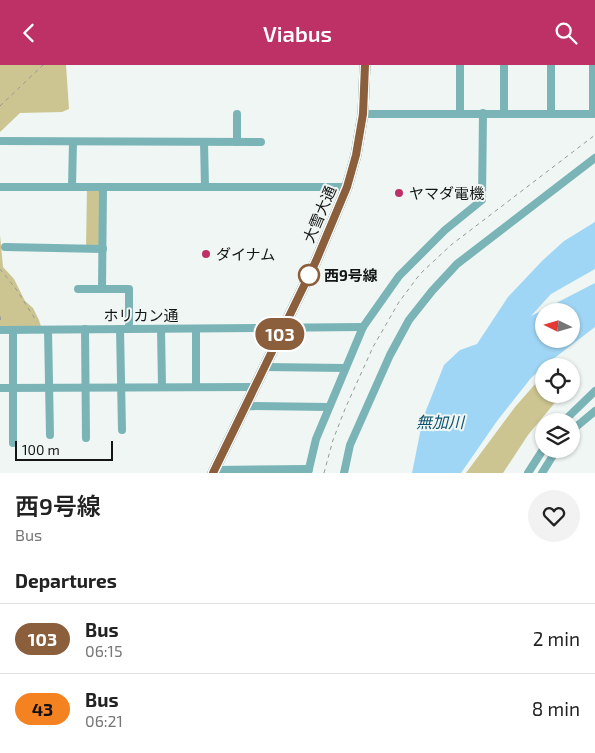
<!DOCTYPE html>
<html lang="en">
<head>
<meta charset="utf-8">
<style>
  :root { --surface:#fff; --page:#f2f2f2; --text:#222; --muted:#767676; --line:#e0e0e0; --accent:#bd3167 }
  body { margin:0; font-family:"Exo 2","Noto Sans JP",sans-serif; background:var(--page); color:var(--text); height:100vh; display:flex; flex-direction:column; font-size:19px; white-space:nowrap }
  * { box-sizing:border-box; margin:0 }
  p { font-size:16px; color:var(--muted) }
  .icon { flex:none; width:28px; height:28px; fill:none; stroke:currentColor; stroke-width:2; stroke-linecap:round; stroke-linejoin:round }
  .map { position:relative; height:408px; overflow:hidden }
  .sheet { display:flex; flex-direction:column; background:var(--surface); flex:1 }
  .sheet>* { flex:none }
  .badge { padding:0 10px; border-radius:16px; font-size:18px; line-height:32px }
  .needle { width:32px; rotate:275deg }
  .tools { position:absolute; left:535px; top:238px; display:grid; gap:10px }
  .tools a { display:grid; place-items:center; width:45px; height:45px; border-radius:50%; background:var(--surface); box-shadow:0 1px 4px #0004; font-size:25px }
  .scale { position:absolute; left:15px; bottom:12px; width:98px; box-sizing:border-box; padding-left:5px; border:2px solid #131615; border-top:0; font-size:14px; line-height:18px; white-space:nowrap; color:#131615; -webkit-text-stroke:4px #eff6f3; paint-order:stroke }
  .map>.badge { position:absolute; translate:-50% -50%; box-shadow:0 0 0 2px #fff }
  h2 { padding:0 15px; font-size:19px; line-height:45px }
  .round { display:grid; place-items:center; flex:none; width:52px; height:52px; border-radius:26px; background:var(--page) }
  .headline { display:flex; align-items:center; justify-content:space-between; height:85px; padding:0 15px }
  h1 { font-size:24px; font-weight:600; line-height:38px }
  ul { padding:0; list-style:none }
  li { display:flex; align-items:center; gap:15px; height:70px; padding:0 15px; border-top:1px solid var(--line) }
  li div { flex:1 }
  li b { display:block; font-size:19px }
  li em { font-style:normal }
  li .badge { min-width:55px; font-weight:700; text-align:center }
  header { display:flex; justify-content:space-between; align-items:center; height:65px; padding:0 15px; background:var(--accent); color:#fff; font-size:22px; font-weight:600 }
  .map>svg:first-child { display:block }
  .green { fill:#ccc591 }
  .water { fill:#a0d6f5; fill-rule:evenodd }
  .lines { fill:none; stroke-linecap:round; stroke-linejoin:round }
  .path { stroke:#959a98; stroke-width:1; stroke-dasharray:4 4; stroke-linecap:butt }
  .minor { stroke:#7bb4b7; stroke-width:8 }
  .highway { stroke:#2c5c5e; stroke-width:11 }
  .line-casing { stroke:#fff; stroke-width:11 }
  .line { stroke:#8b5e3c; stroke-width:8 }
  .poi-dot { fill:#bd3167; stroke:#eff6f3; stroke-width:2 }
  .stop-dot { fill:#fff; stroke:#8b5e3c; stroke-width:2.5 }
  .labels { text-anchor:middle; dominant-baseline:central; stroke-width:4; stroke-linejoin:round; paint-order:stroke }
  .poi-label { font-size:15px; fill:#131615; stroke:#eff6f3; text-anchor:start }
  .street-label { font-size:15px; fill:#131615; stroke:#eff6f3 }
  .stop-label { font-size:15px; font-weight:bold; fill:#131615; stroke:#eff6f3; text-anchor:start }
  .water-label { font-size:16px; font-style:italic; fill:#0f5371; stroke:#eff6f3 }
</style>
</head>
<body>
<header><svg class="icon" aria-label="back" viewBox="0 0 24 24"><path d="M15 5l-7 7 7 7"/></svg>Viabus<svg class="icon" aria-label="search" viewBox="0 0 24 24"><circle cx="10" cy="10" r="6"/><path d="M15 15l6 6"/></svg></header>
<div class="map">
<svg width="595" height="408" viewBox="0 0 595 408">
  <rect width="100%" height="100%" fill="#eff6f3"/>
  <g class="green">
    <polygon points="0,0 66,0 69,44 62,47 20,48 0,67"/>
    <polygon points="87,122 103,122 103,184 86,184"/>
    <polygon points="0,170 3,202 14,214 25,236 33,243 39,255 42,265 0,265"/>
    <polygon points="544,309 544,329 562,329 528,370 503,408 466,408 515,342"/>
  </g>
  <path class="water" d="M595,157v47l-44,25 -20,22 64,-33v44l-51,39 -13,12 -34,43 -36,52h-49l11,-55 21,-53 16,-15 17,-6 31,-47 34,-36 22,-20zM571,246v28h-27v-28z"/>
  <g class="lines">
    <g class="path">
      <polyline points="0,41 43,0"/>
      <polyline points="0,204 16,224 37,257"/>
      <polyline points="0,251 1,258"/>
      <polyline points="324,408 333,375 345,344 373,282 399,237 420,209 451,180 595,70"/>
    </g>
    <g class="minor">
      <polyline points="460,0 460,48"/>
      <polyline points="504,0 504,48"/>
      <polyline points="551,48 551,0"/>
      <polyline points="237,49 237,77"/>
      <polyline points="363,49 593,49 593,0"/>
      <polyline points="0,76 261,77"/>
      <polyline points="204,77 205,122"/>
      <polyline points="0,122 347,122"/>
      <polyline points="72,122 73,77"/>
      <polyline points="5,182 103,184"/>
      <polyline points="78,224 129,224 129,264"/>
      <polyline points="102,224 103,122"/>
      <polyline points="85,264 86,373"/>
      <polyline points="120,264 122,365"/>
      <polyline points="161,264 162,321"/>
      <polyline points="0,265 363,262"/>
      <polyline points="13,265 13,378"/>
      <polyline points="48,265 50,370"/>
      <polyline points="265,302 345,303"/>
      <polyline points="196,322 196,264"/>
      <polyline points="0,323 255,322"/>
      <polyline points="245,341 328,342"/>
      <polyline points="564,356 595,326"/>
      <polyline points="571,366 595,346"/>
      <polyline points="215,405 309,404"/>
      <polyline points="308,408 316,374 363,262 399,211 445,165 482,135 483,48"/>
      <polyline points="344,408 350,380 390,290 409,255 432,226 457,199 595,93"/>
      <polyline points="528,408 544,383"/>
      <polyline points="542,408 557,384"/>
    </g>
    <polyline class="highway" points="213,408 316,196 347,122 356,90 363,49 365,0"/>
  </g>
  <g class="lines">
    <defs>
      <polyline id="line" points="213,408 316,196 347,122 356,90 363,49 365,0"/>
    </defs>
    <use href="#line" class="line-casing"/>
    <use href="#line" class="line"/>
  </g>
  <g class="poi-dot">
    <circle cx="399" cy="128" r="5"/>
    <circle cx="206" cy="189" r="5"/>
  </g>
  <circle class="stop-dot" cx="309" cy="210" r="10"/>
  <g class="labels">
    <g class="poi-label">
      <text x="409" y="128">ヤマダ電機</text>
      <text x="216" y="189">ダイナム</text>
    </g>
    <g class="street-label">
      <text transform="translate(319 149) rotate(-67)">大雪大通</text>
      <text x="141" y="250">ホリカン通</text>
    </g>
    <g class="stop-label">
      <text x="324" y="210">西9号線</text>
    </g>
    <g class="water-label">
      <text x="440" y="356">無加川</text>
    </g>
  </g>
</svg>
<div class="tools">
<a><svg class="needle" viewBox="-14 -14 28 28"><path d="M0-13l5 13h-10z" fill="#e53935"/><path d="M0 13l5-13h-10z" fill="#767676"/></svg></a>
<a><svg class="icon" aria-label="locate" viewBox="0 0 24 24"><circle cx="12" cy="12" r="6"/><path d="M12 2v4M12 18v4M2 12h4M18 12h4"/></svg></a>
<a><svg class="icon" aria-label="layers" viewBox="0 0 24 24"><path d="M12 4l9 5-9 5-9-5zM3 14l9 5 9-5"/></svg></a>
</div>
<div class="scale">100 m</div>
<b class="badge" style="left:280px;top:269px;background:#8b5e3c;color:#fff">103</b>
</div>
<section class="sheet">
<div class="headline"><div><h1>西9号線</h1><p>Bus</p></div><a class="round"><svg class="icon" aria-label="heart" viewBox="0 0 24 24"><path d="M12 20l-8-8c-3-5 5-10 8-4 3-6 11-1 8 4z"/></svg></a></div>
<h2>Departures</h2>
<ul>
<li><span class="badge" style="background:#8b5e3c;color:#fff">103</span><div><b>Bus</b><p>06:15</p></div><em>2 min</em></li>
<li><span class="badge" style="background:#f58220;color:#111">43</span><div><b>Bus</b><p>06:21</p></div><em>8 min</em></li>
</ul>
</section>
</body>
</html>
